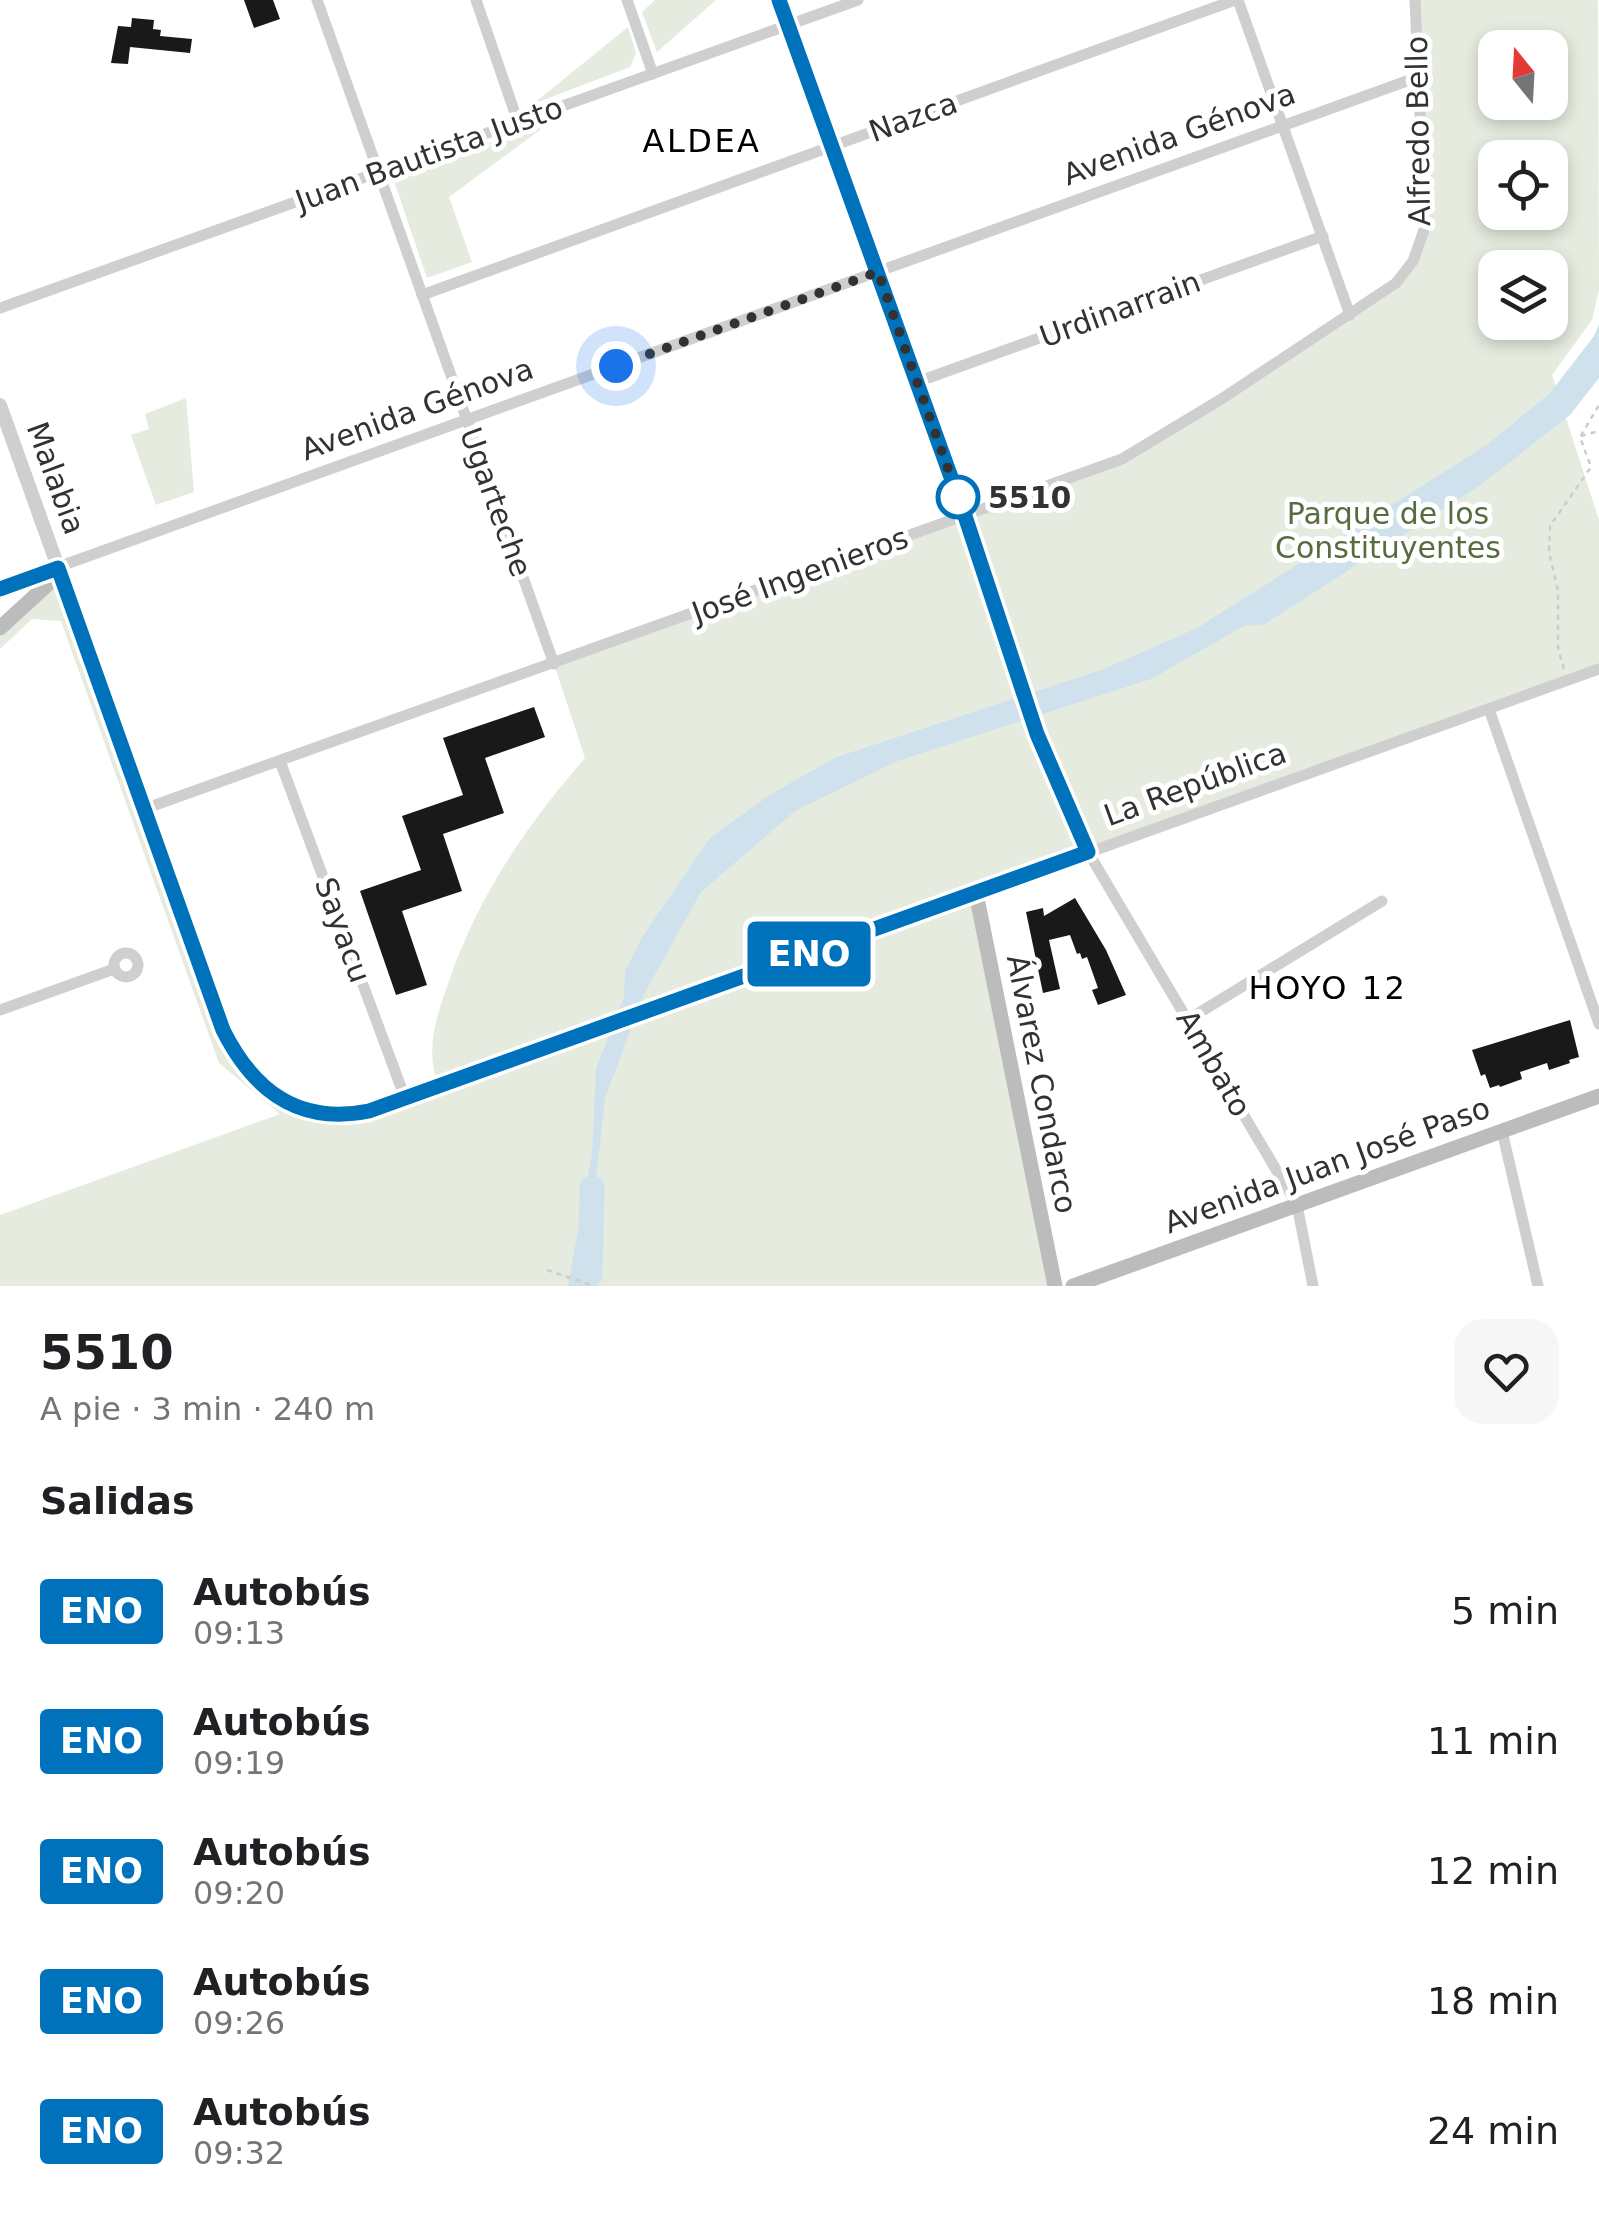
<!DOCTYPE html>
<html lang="es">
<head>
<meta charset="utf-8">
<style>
  :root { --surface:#fff; --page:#f6f6f6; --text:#202124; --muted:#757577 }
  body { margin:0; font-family:"DejaVu Sans",sans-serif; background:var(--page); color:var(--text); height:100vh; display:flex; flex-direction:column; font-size:38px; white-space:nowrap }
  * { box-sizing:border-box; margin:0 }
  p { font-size:32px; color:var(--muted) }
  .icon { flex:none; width:55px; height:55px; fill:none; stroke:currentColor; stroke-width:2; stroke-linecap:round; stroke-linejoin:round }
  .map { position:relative; height:1286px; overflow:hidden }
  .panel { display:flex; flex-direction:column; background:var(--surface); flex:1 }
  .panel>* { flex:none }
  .badge { padding:0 20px; border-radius:8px; font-size:35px; line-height:65px }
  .needle { width:65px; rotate:342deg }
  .tools { position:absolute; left:1478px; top:30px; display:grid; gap:20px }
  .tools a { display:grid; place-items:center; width:90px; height:90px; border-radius:20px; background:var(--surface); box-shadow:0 5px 15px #0003; font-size:50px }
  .you { position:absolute; width:50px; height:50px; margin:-25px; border:8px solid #fff; border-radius:50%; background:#1a73e8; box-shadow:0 0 0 15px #1a73e833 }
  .map>.badge { position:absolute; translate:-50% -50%; box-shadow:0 0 0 5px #fff }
  h2 { padding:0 40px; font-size:38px; line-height:90px }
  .round { display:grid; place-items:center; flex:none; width:105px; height:105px; border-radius:30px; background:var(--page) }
  .head { display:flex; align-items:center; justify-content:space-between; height:170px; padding:0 40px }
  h1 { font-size:48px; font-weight:800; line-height:75px }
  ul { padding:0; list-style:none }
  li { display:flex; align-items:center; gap:30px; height:130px; padding:0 40px }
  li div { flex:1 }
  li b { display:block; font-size:38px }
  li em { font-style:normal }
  li .badge { min-width:110px; font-weight:700; text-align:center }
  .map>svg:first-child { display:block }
  .green { fill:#e5ebde; fill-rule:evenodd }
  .water { fill:#cee1ed }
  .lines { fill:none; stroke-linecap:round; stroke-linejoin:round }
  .river { stroke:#cee1ed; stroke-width:25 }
  .building { fill:#191919 }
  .path { stroke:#ccc; stroke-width:2.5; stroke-dasharray:5 5; stroke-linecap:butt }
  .minor { stroke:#cfcfcf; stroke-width:11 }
  .tertiary { stroke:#cfcfcf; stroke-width:14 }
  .secondary { stroke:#bcbcbc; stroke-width:15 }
  .line-casing { stroke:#fff; stroke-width:22 }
  .line { stroke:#0072bc; stroke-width:15 }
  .walk { stroke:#323232; stroke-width:10; stroke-dasharray:0 18 }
  .stop-dot { fill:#fff; stroke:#0072bc; stroke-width:5 }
  .labels { text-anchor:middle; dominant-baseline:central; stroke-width:10; stroke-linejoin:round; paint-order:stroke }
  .street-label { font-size:30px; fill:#323232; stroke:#fff }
  .stop-label { font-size:30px; font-weight:bold; fill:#323232; stroke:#fff; text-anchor:start }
  .park-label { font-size:30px; fill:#556d3f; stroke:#fff }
  .neighbourhood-label { font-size:32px; letter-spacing:2.5px; fill:#000; stroke:#fff }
</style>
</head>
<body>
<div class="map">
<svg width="1599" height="1286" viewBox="0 0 1599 1286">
  <rect width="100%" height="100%" fill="#fff"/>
  <g class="green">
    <polygon points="655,0 716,0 657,52 642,12"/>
    <path d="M1415,0h183l1,290 -7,30 -40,55 47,145v149l-623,224 79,393h-1055v-71l280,-101 -61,-51 -158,-442 -29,-2 -32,30v-21l60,-55 163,457 56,68 61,18 98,-30c-13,-38 -2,-68 11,-105 29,-85 77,-155 136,-223l-31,-94 568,-205 274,-176 29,-56zM1495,48h55v54h-55zM1495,158h55v54h-55zM1495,268h55v54h-55z"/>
    <polygon points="628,27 636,53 630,67 533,104"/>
    <polygon points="539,123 541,129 449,197 472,262 427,278 394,181"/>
    <polygon points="186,398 194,492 156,505 131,435 149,429 145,414"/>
  </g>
  <polygon class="water" points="1599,324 1599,378 1570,415 1479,486 1265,624 1244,626 1151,679 897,761 795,811 701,892 644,994 605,1098 584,1286 568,1286 592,1154 596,1069 624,997 625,971 643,936 710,838 768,796 834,758 1104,669 1197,628 1487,445 1550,393 1594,336"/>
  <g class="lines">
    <polyline class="river" points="583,1286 590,1274 592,1188"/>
  </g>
  <g class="building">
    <polygon points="244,0 273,0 280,19 254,28"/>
    <polygon points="132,18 154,20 153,29 161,30 160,36 192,39 190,53 130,47 128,64 111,63 118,26 131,27"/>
    <polygon points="534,707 545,737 485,758 504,813 443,834 462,891 402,911 427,985 396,995 360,891 421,870 402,816 463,795 443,738"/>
    <polygon points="1075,898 1106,950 1126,995 1098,1005 1092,990 1098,988 1087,957 1082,959 1080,953 1077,954 1070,935 1049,940 1060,989 1043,993 1026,912 1043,908 1044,916"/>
    <polygon points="1570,1020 1579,1057 1569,1060 1570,1063 1549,1070 1547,1063 1520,1072 1522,1079 1500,1087 1499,1085 1490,1088 1485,1074 1481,1076 1472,1050"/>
  </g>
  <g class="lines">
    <g class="path">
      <polyline points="1581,436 1599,431"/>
      <polyline points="1564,669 1558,648 1558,591 1549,552 1550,526 1591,467 1580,437 1599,405"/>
      <polyline points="547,1270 594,1286"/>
    </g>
    <g class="minor">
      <polyline points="317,0 554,664"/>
      <polyline points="476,0 518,122"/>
      <polyline points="627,0 653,74"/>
      <polyline points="779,0 965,516 1037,734 1088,852 1297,1205 1313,1286"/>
      <polyline points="1238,0 1350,315"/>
      <polyline points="422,295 1235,0"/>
      <polyline points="0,308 858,0"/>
      <polyline points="917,382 1323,236"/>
      <polyline points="58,567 1418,77"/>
      <polyline points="1489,709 1599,1024"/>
      <polyline points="280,761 405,1098"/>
      <polyline points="144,809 1122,459 1223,398 1396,283 1413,261 1425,227 1415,0"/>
      <polyline points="976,893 1599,669"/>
      <circle cx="126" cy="965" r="12"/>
      <polyline points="0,1010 114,969"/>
      <polyline points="1189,1019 1382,901"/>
      <polyline points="1502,1131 1538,1286"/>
    </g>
    <polyline class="tertiary" points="0,405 58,567"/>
    <g class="secondary">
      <path d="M0,589l58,-22 165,463c31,62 76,95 146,81l607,-218 79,393"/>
      <polyline points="0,628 60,573"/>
      <polyline points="1073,1286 1599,1096"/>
    </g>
  </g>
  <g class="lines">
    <defs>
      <path id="line" d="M0,589l58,-21 165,462c31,62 76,95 146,81l719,-259 -51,-118 -72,-218 -186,-516"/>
    </defs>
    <use href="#line" class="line-casing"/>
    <use href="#line" class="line"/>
    <polyline class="walk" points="616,366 878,272 958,497"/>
  </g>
  <circle class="stop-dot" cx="958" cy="497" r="20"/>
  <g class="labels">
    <g class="street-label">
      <text transform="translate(913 117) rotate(-20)">Nazca</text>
      <text transform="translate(1418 131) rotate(-91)">Alfredo Bello</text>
      <text transform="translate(1179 134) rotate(-20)">Avenida Génova</text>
      <text transform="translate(429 154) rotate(-20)">Juan Bautista Justo</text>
      <text transform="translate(1120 309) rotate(-20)">Urdinarrain</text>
      <text transform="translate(417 409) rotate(-20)">Avenida Génova</text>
      <text transform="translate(56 478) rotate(70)">Malabia</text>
      <text transform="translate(496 502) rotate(70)">Ugarteche</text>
      <text transform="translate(800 575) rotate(-20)">José Ingenieros</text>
      <text transform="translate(1195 784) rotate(-20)">La República</text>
      <text transform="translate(343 930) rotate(70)">Sayacu</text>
      <text transform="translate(1214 1063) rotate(60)">Ambato</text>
      <text transform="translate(1042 1084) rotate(79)">Álvarez Condarco</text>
      <text transform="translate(1327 1165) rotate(-20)">Avenida Juan José Paso</text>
    </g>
    <g class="stop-label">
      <text x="988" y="497">5510</text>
    </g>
    <g class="park-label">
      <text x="1388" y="513">Parque de los<tspan x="1388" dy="34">Constituyentes</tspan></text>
    </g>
    <g class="neighbourhood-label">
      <text x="702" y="141">ALDEA</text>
      <text x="1328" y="988">HOYO 12</text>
    </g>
  </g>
</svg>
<div class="tools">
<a><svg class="needle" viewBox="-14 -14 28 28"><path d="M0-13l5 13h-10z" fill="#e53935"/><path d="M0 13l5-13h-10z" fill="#757577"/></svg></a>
<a><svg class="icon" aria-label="locate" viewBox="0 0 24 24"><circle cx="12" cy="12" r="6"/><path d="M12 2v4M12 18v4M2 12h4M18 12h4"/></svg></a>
<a><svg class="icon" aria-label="layers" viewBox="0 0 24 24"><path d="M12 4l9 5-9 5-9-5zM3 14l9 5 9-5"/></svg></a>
</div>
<div class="you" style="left:616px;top:366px"></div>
<b class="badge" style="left:809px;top:954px;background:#0072bc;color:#fff">ENO</b>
</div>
<section class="panel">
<div class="head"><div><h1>5510</h1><p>A pie · 3 min · 240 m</p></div><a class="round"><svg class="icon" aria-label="heart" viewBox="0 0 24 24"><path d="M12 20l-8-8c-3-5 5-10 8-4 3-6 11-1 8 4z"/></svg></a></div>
<h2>Salidas</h2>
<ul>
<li><span class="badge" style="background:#0072bc;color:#fff">ENO</span><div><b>Autobús</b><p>09:13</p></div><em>5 min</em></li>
<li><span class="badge" style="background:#0072bc;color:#fff">ENO</span><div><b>Autobús</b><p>09:19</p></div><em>11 min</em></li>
<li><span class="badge" style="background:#0072bc;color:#fff">ENO</span><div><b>Autobús</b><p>09:20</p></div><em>12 min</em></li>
<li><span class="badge" style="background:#0072bc;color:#fff">ENO</span><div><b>Autobús</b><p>09:26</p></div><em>18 min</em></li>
<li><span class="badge" style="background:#0072bc;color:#fff">ENO</span><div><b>Autobús</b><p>09:32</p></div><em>24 min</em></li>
</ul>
</section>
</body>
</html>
